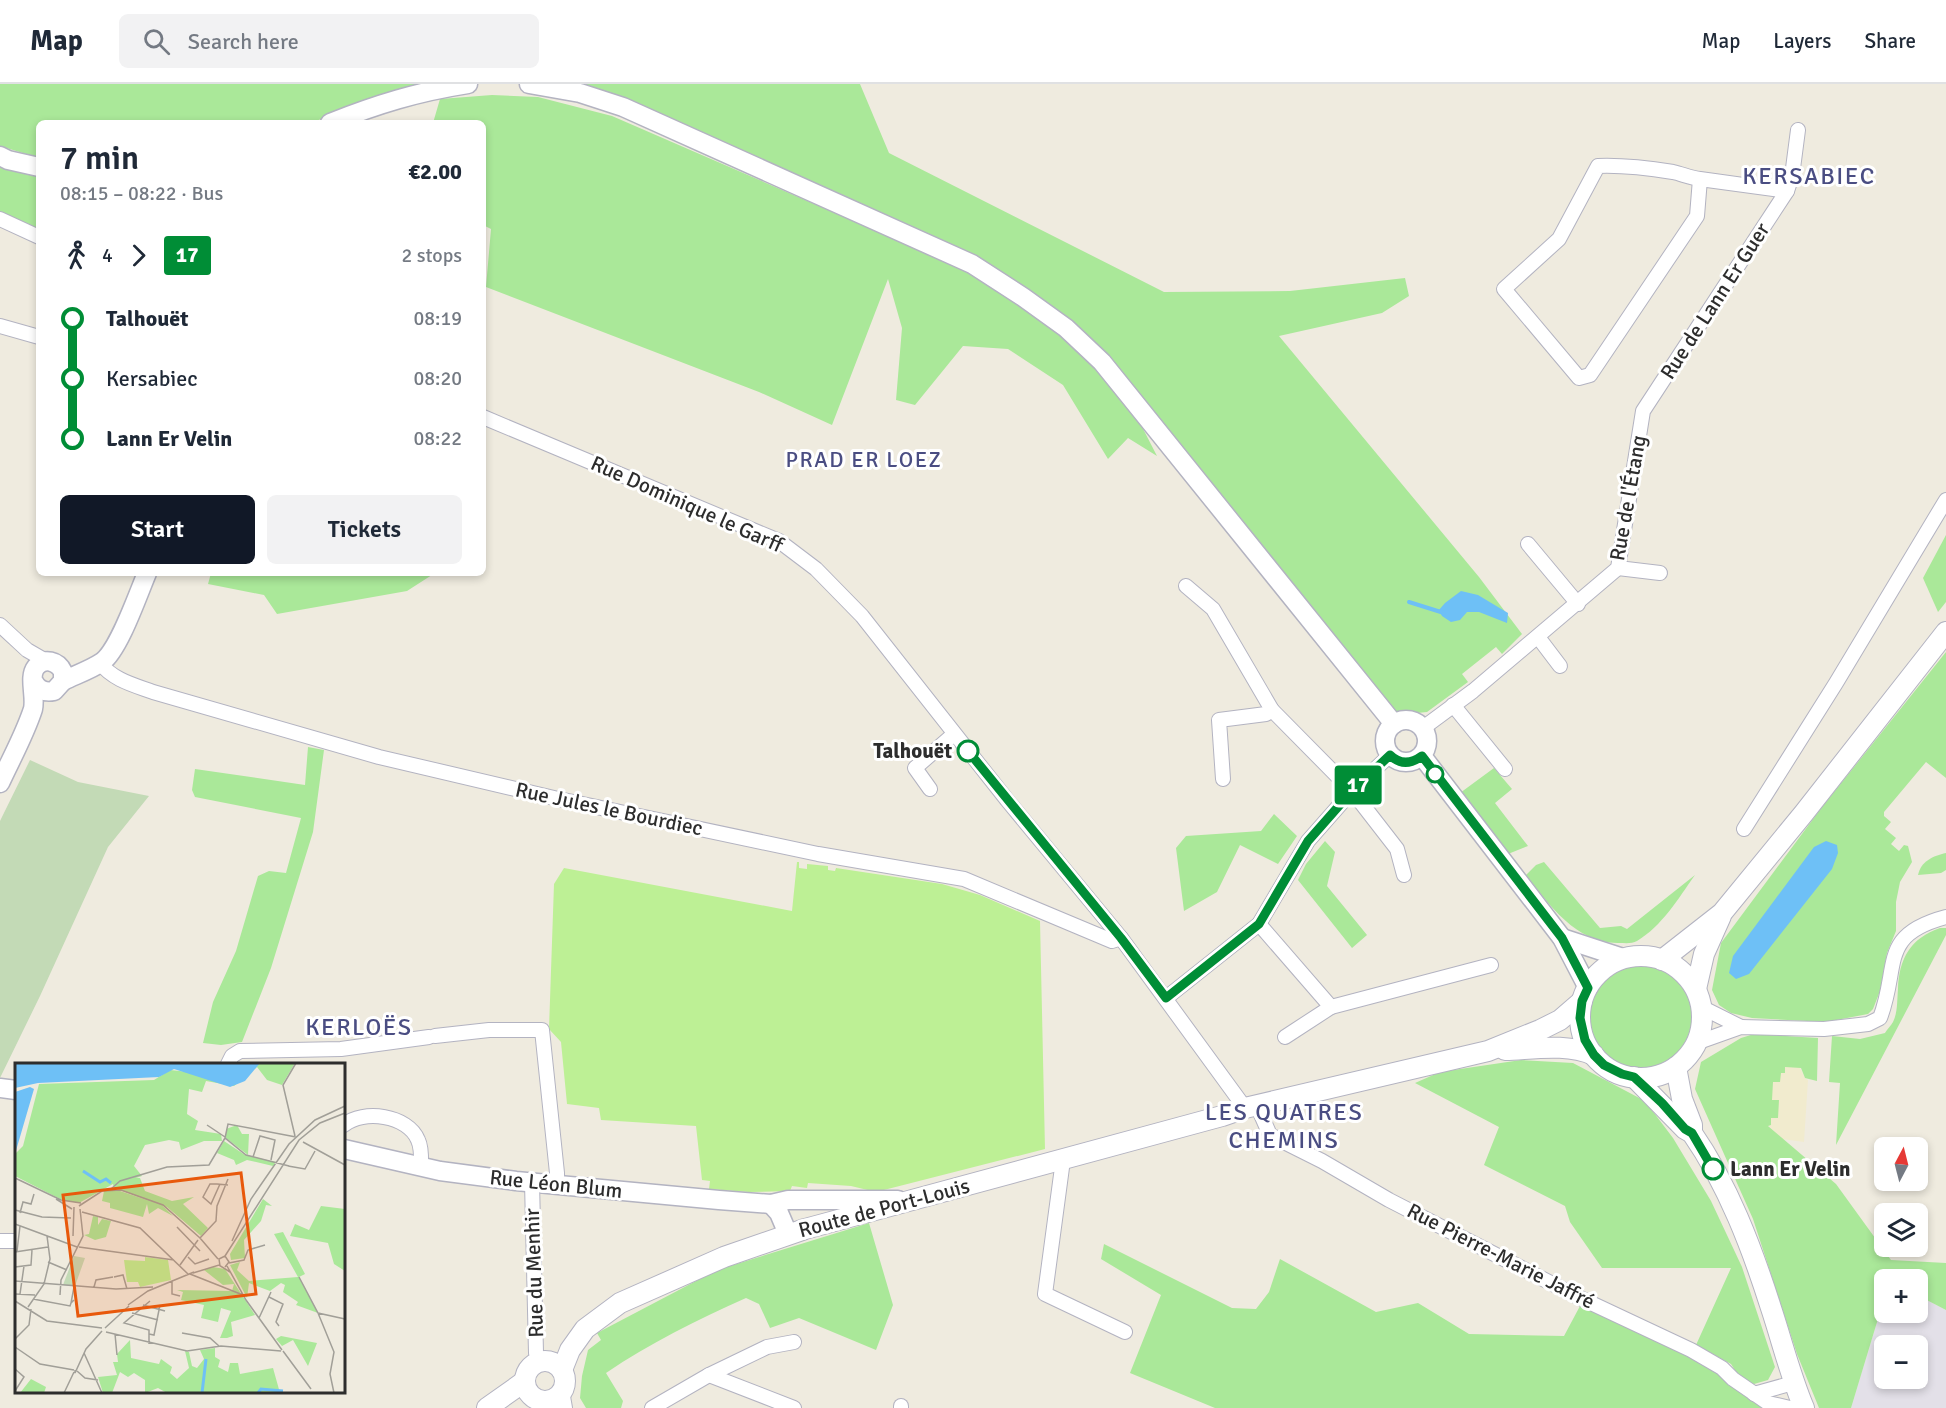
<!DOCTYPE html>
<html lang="en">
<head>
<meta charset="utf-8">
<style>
  :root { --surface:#fff; --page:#f2f2f3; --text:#1f2937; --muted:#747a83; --line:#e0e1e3; --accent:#111827 }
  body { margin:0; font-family:Signika,sans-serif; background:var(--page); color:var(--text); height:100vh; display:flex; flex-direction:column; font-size:22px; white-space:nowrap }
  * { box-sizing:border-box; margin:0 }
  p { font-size:20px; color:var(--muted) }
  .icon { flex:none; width:33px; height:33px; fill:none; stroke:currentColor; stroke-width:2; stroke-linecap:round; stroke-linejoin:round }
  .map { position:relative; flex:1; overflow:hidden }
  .drawer { position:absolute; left:36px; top:36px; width:450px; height:456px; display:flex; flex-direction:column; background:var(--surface); border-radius:9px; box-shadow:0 3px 9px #0003 }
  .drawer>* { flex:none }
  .badge { padding:0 12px; border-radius:4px; font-size:21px; line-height:39px }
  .needle { width:39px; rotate:7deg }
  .fabs { position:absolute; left:1874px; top:1053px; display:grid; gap:12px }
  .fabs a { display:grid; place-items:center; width:54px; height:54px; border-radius:9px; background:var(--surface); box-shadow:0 3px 9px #0003; font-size:30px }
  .map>.badge { position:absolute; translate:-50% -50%; box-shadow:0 0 0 3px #fff }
  .legs { display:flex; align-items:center; gap:9px; height:66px; padding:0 24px; font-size:20px }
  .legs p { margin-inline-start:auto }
  .head { display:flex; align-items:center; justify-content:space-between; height:102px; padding:0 24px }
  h1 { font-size:33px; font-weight:600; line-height:45px }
  .action { display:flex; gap:12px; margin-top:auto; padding:12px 24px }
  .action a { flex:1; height:69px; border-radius:9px; background:var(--accent); color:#fff; font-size:24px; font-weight:600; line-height:69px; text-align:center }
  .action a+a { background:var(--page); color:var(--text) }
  ul { padding:0 24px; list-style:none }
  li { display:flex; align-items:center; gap:21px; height:60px; font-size:22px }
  li i { display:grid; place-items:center; width:9px; height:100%; margin:0 8px; background:currentColor }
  li i::after { content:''; width:15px; height:15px; margin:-8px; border:4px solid; border-radius:50%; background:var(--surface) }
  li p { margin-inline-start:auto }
  li:first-child i { background:linear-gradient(#0000 50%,currentColor 0) }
  li:last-child i { background:linear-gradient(currentColor 50%,#0000 0) }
  header { display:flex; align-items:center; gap:36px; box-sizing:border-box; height:84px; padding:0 30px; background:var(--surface); border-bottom:2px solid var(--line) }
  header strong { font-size:28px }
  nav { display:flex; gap:33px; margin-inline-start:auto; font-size:21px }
  .search { width:420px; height:54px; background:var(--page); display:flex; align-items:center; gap:15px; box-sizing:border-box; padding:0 21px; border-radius:9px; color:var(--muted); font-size:22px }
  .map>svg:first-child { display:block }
  .industrial { fill:#e3e0e8; fill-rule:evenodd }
  .education { fill:#f1ebce }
  .green { fill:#aae899 }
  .cemetery { fill:#c3dab6 }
  .pitch { fill:#bdf095 }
  .water { fill:#6ec0f6 }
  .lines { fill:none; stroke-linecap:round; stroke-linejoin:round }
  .stream { stroke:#6ec0f6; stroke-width:4 }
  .minor-casing { stroke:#b3b3c1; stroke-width:16 }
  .tertiary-casing { stroke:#b3b3c1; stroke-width:21 }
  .secondary-casing { stroke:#b3b3c1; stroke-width:22 }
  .minor { stroke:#fff; stroke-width:14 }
  .tertiary { stroke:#fff; stroke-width:18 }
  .secondary { stroke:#fff; stroke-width:20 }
  .line-1-casing { stroke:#fff; stroke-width:14 }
  .line-1 { stroke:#008d36; stroke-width:9 }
  .stop-1-dot { fill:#fff; stroke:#008d36; stroke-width:3 }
  .labels { text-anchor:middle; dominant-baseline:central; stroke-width:6; stroke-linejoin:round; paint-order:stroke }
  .street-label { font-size:21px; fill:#2d2d2d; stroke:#fff }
  .stop-label { font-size:21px; font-weight:bold; fill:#2d2d2d; stroke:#fff; text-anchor:end }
  .neighbourhood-label { font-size:22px; letter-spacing:1.5px; fill:#4a4d82; stroke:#fff }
  .quarter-label { font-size:24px; letter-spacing:1.5px; fill:#4a4d82; stroke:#fff }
  .inset-river { fill:none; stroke:#6ec0f6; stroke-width:3 }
  .inset-road { fill:none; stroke:#a19f98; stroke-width:1.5 }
  .view { fill:#e8590c; fill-opacity:0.15; stroke:#e8590c; stroke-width:3 }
  .inset-edge { fill:none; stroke:#2d2d2d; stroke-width:3 }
</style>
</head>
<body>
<header>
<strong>Map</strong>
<div class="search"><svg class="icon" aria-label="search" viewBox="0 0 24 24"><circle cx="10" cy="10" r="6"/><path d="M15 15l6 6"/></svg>Search here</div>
<nav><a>Map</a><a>Layers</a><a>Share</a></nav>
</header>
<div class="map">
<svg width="1946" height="1324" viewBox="0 0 1946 1324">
  <rect width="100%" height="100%" fill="#efebdf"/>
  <path class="industrial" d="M1917,1211l29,15v98h-95l33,-109v13h33zM1884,1262h33v32h-33z"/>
  <polygon class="education" points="1790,963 1805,994 1808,996 1804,1058 1782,1055 1728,1002"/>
  <g class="green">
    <polygon points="0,0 417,0 352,21 312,39 39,39 39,74 0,62"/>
    <polygon points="572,0 860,0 889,69 1164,208 1290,207 1405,194 1409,212 1382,229 1279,252 1479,493 1522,550 1502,570 1496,563 1462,590 1468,598 1427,628 1397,631 1252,453 1027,205"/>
    <polygon points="492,11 538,13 612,32 902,158 974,191 1053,244 1090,279 1138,335 1157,372 1128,354 1108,375 1063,301 1008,265 963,262 915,321 896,316 902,244 888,195 832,341 759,308 486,203 491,145 483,141 483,39 433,39 440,15"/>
    <polygon points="0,81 39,91 39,153 0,135"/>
    <polygon points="1946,451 1946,518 1938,528 1923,494"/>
    <polygon points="211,489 435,489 407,507 277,530 264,511 208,500"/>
    <polygon points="1946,568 1946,694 1926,678 1884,728 1884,732 1891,738 1885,745 1896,754 1891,760 1899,767 1904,761 1908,762 1912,778 1900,798 1896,818 1896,847 1887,869 1880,907 1873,925 1868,930 1826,938 1752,934 1731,929 1719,921 1712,906 1721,859 1822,723"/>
    <polygon points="308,663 324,666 313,748 271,884 242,958 221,961 203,959 213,918 236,867 258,792 269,787 286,789 301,734 195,713 192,706 195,685 305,701"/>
    <polygon points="1494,684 1512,705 1495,719 1528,762 1508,770 1460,709"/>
    <polygon points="1274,730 1297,752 1278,780 1240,761 1217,808 1184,827 1176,764 1186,752 1261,747"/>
    <polygon points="1325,757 1335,768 1327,802 1367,851 1352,864 1298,796 1306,780"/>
    <path d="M1946,769v17l-5,3 -23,2c3,-14 15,-19 28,-22z"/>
    <path d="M1544,778l56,66 21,-2 6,3 68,-54c-17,24 -33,51 -58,66 -5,3 -12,2 -18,2 -42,1 -70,-38 -93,-68l10,-10z"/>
    <path d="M1940,844h6v7l-110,210 4,-62 -11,-1 3,-46 28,3 25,-6c2,-4 6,-7 8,-11 5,-10 4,-23 5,-33 1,-31 13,-51 42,-61z"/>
    <circle cx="1640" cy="932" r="52"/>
    <polygon points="1754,950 1818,954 1817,997 1805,994 1801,984 1785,983 1785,989 1781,989 1780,998 1773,998 1772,1016 1779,1016 1778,1034 1771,1034 1771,1041 1768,1042 1836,1100 1891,1176 1946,1179 1946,1226 1917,1211 1917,1196 1884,1196 1884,1215 1851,1324 1819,1324 1797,1270 1753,1135 1695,1005 1701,978 1741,954"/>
    <polygon points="1521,976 1573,979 1645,1017 1673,1054 1711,1117 1742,1183 1775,1283 1768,1296 1754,1300 1742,1297 1731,1280 1696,1261 1731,1184 1602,1184 1570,1138 1565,1122 1484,1081 1499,1043 1415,999 1440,988"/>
    <path d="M869,1139l24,82 -17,45 -77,-32 -29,10 -11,-24 -13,-6c-49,22 -96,45 -140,75l17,28 -2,7h-35l-6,-10 2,-22 6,-26 13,-10 -4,-7 120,-63z"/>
    <polygon points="1104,1160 1232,1224 1256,1225 1269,1208 1280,1175 1376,1228 1418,1219 1469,1250 1564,1252 1580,1222 1624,1234 1691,1266 1772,1324 1215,1324 1130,1289 1161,1211 1101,1175"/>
  </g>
  <polygon class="cemetery" points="30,676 78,698 149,712 108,763 40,912 0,994 0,737"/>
  <polygon class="pitch" points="797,778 799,778 799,784 807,785 807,780 828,782 828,786 835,787 836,784 942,800 980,811 1040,837 1045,1065 876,1108 851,1102 808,1099 807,1104 792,1102 790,1107 749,1108 709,1105 710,1097 702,1096 696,1042 601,1036 599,1024 567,1020 561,958 549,945 554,800 564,784 792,827"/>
  <g class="water">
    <polygon points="1461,507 1478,511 1508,529 1507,539 1479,528 1467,528 1460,536 1451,538 1442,532 1439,526 1445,519"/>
    <polygon points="1826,757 1837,761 1838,769 1832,785 1749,890 1736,895 1729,889 1733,872 1814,763"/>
  </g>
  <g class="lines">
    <polyline class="stream" points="1409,518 1444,529"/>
    <defs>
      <g id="minor">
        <path d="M1700,95l-3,37 -107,159 -11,3 -75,-89 55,-50 39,-73c25,-1 50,2 75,6 9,2 18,6 27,7l87,12"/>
        <polyline points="0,135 39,153"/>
        <polyline points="0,242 39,253"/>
        <polyline points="483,333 779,457 816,485 862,532 1007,716 1121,854 1245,1024"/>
        <polyline points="1528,460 1578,520"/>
        <polyline points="1618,484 1660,489"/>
        <polyline points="1186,502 1213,525 1272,626 1352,707 1397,765 1404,791"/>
        <polyline points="0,541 27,566 46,577"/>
        <polyline points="1538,553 1560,582"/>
        <path d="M100,579c13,17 34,22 53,29l226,65 175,41 264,56 146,25 148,62 9,-3"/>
        <polyline points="1453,621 1505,685"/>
        <polyline points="1423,644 1473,607 1618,484 1643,327 1787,107 1792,92 1798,46"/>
        <polyline points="1223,695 1219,636 1266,630 1272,626"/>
        <polyline points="930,705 915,684 954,650"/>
        <polyline points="1744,745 1836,599 1946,416"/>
        <polyline points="1259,840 1331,923 1491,881"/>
        <polyline points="1166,914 1259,840 1308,757 1352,707 1390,671"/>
        <polyline points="1701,923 1741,943"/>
        <polyline points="435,952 489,946 542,946 557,1089 557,1101"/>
        <polyline points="1285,953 1331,923"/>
        <path d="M1696,959l45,-16 83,2 44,-5 12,-6c20,-52 -2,-83 66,-101"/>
        <polyline points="228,980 232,972 240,967 341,965 429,953"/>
        <polyline points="1259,1026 1270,1051 1322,1077 1389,1116 1576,1212 1691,1266 1722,1284 1733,1295 1768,1319 1790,1324"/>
        <path d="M344,1041c19,-16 64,-10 74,15 4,8 3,19 3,28"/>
        <polyline points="1063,1076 1045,1210 1125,1248"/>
        <polyline points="532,1098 536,1269 541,1277"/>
        <polyline points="0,1157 16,1157"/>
        <polyline points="709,1291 794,1324"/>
        <polyline points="562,1307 565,1324"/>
        <polyline points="1754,1310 1793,1299"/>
        <polyline points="545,1317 558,1324"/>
        <polyline points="652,1324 709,1291 767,1263 794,1258"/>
        <polyline points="901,1324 901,1322"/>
      </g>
      <g id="tertiary">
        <polyline points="529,0 580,9 623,23 972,180 1023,213 1066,244 1102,278 1394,640"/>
        <path d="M330,39c48,-19 87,-31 138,-39"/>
        <polyline points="0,72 8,76 39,83"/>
        <path d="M63,597c12,-6 27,-11 39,-19 17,-12 36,-68 45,-89"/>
        <circle cx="1406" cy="657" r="21"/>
        <polyline points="1422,672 1562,854 1588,904"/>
        <path d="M0,699c11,-24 25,-49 33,-74 3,-13 -5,-32 3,-42 8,-10 22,-6 27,5v9l-9,10c-9,2 -16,-1 -20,-9"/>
        <polyline points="1562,854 1623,874"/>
        <polyline points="0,1004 16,1006"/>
        <polyline points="344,1065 440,1087 516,1097 719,1116 771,1120 788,1116 898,1116"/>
        <polyline points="771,1120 779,1129 788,1150"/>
      </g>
      <g id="secondary">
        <circle cx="1641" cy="933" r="61"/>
        <polyline points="1662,876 1722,829 1804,729 1946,548"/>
        <polyline points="1696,905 1704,870 1721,832"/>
        <path d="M1505,966c29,-1 62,-7 89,5"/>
        <polyline points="1676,983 1682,1015 1692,1041 1692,1049"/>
        <path d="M1634,993l51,52 7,4c36,52 60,115 79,175 11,33 19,67 33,100"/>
        <circle cx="545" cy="1297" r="20"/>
        <polyline points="562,1286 570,1266 585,1245 620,1219 724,1173 805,1145 1222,1032 1245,1024 1488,967 1540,946 1560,936 1582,917"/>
        <polyline points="487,1324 525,1297"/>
      </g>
    </defs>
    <use href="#minor" class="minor-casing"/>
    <use href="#tertiary" class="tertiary-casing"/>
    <use href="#secondary" class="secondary-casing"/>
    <use href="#minor" class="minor"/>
    <use href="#tertiary" class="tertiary"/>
    <use href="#secondary" class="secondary"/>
  </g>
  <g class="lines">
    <defs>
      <path id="line-1" d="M968,667l153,187 45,60 93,-74 49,-83 44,-50 38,-36c10,10 21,9 32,1l140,182 26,50 -6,13 -2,17 5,22 9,15 10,10 18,9 12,3 28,26 23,26 7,4 21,36"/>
    </defs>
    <use href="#line-1" class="line-1-casing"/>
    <use href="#line-1" class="line-1"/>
  </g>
  <g class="stop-1-dot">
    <circle cx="968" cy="667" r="10"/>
    <circle cx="1435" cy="690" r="8"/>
    <circle cx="1713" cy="1085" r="10"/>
  </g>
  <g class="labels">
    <g class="street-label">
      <text transform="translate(1715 217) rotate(-57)">Rue de Lann Er Guer</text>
      <text transform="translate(1628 414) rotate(-80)">Rue de l'Étang</text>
      <text transform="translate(687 420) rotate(24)">Rue Dominique le Garff</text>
      <text transform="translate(609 725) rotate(12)">Rue Jules le Bourdiec</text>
      <text transform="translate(556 1100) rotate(6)">Rue Léon Blum</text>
      <text transform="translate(884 1124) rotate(-15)">Route de Port-Louis</text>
      <text transform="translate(1501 1172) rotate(27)">Rue Pierre-Marie Jaffré</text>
      <text transform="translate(534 1189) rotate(-92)">Rue du Menhir</text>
    </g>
    <g class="stop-label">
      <text x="952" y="667">Talhouët</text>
      <text x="1730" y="1085" text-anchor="start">Lann Er Velin</text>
    </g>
    <g class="neighbourhood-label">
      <text x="864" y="375">PRAD ER LOEZ</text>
    </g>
    <g class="quarter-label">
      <text x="1809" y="92">KERSABIEC</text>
      <text x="359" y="943">KERLOËS</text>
      <text x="1284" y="1028">LES QUATRES<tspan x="1284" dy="28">CHEMINS</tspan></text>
    </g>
  </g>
  <g transform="translate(15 979)">
    <rect width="330" height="330" fill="#efebdf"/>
    <path d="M170,0h110l-13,22 -15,-5 -10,-13 -23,19 -28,-5 -4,11 -13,-3 -2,25 11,7 -3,9 26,4 1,7h-18l-23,9 -2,-8 -10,-2 -24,5 -11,21 8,10 -6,2h4l5,13 27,10 22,-4 -11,7 25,24 -7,8 -34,-29 -53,-19 -1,-4 -34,19 -17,-3 -47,-24v-22l8,-8 16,-62 115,-4 16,-10 19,2zM222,62l5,9h7l-1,21 -22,-17v-9zM209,78l21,14 31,7 -3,4 -26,-6 -11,5 -2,-5 -17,-7zM89,128h16l42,14 11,11 -15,-8 -9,6 -2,-10 -4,13 -33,-9v-5l-8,-2zM248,136l9,7 -6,-1 -5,16 -17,19 1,18 -14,2 -1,-6zM306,143l24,3v62l-11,-7 -6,-21 -38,-7 5,-12 14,6zM78,153l5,1v8l4,-6 9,2 -5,16 -11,3 -11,-5 5,-1zM268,169l22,42 -6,3 19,36 -22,-8 2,-3 -15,-10 2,-7 -4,-2 -11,8 -21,-8 -2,15 -17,-33 10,-3 -3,8 12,11 49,-4 -24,-43zM198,204l12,2 30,46 -24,7 2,14 -6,2h-7l11,-27 -10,-3 -3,14 -17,-4 3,-13 -23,-5 2,-8 -6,-2 55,1 2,-7 -11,1 -19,-15zM266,273l36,7 -9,23 -15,-26 -11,6 -6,-7zM115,277l1,18 28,6 2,-5 11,8 -2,6 7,6 12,-11 -4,-17 4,1 3,14 5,2 7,-9 -4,-9 15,-2v9l5,3 -2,7 10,5 2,-9h8l2,11 33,-6 7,25h-113l-9,-5 -13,5v-13l-11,-7 -6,4 -8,-5 -8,21h-9l-5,-16 19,-2 -4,-13h5l-1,-8zM16,316l15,8 -2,6h-24z" fill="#aae899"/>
    <path d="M59,193l11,2 -10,28 -12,-1z" fill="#c3dab6"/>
    <path d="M130,194l23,3 3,20 -31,7 -2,-5h-11l-3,-22 21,1z" fill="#bdf095"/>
    <path d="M0,0h245l-15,18 -15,6 -56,-18 -15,8 -121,6 -23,5zM15,24l4,2 -19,65v-62z" fill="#6ec0f6"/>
    <path class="inset-river" d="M68,108l17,11 6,-3 5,4M187,330l4,-34M243,330l3,-4 22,2"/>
    <path class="inset-road" d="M192,62l18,12M280,73l-12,-51 13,-22M210,75l3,-14 68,13M288,79l42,23M238,94l7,-21 15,4 -4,20M273,103l17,3 10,-18M0,115l46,22 20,3M205,121l-9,20 -8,-7 7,-13h7l11,1M96,126l9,-8 47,-14 42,-2 16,-27 21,17 43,11M41,136l16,10M64,143l23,-15 19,-1 42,15 37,33M0,147l27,7 29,1M67,149l58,16 48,46M5,150l3,-11 8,2 3,-10M0,161l62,23M162,164l23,24M58,173l1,-29M185,175l16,-17 1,-15 11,-27M185,175l18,21M217,178l19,-42 38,-55 26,-24 30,-14M64,184l95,13M2,188l3,-25M0,189l33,-5M210,193l74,-116 21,-17 25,-10M173,194l7,7 14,-5M33,199l19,8M214,200l15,-3 4,-10 17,-5M165,202l18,-25M205,203l-1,-7 6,-3 4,6 -4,5M212,203l19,34 36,50M0,204l16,-2 1,-15M178,210l26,-8 11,7M175,211l53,21M99,214l9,-2 4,14M284,214l19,36 27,6M0,218l101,8 37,-2M157,218v13l8,2M79,224l2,-7 17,-3M0,231l20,1M5,231l4,-28M45,232l1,-15 22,-44 -3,-27M254,234l14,7 -7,18 3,4M18,236l37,7 1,-3M59,237l-3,3 3,-16M0,238l32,20 55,7M113,242l20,-14 46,-19M128,242l22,6M13,244l16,-23 6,-25 -3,-23M117,250l26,7M303,250l16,39 -4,22 4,19M244,255l12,-26M90,265l24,-22M91,269l81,19 34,-5 60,5M167,270l28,5 9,8M100,271l2,21M134,271l5,1 6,-30M0,276l14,-14 2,-16M134,281v-14l-25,-7 26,-22M0,284l25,17 34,6M268,288l28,38M69,290l18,40M0,306l9,8 -9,14M60,307v3l11,-24 16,-18M62,308l8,7 13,2M49,330l10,-21"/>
    <path class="view" d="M226,110l15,121 -178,22 -15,-121z"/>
    <rect width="330" height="330" class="inset-edge"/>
  </g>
</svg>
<div class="fabs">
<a><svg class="needle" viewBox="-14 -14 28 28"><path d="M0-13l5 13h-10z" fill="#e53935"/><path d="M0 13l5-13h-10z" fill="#747a83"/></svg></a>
<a><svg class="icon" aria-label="layers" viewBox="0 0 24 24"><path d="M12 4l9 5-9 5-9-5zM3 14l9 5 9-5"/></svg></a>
<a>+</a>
<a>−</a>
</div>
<b class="badge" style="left:1358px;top:701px;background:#008d36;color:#fff">17</b>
<section class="drawer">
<div class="head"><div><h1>7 min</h1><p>08:15 – 08:22 · Bus</p></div><b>€2.00</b></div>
<div class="legs"><svg class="icon" aria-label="walk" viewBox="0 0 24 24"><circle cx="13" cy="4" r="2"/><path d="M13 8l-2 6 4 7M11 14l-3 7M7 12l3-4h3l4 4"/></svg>4<svg class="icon" aria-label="forward" viewBox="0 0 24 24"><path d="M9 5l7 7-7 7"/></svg><b class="badge" style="background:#008d36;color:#fff">17</b><p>2 stops</p></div>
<ul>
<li><i style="color:#008d36"></i><b>Talhouët</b><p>08:19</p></li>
<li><i style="color:#008d36"></i><span>Kersabiec</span><p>08:20</p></li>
<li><i style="color:#008d36"></i><b>Lann Er Velin</b><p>08:22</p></li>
</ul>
<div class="action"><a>Start</a><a>Tickets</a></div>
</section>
</div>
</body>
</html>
